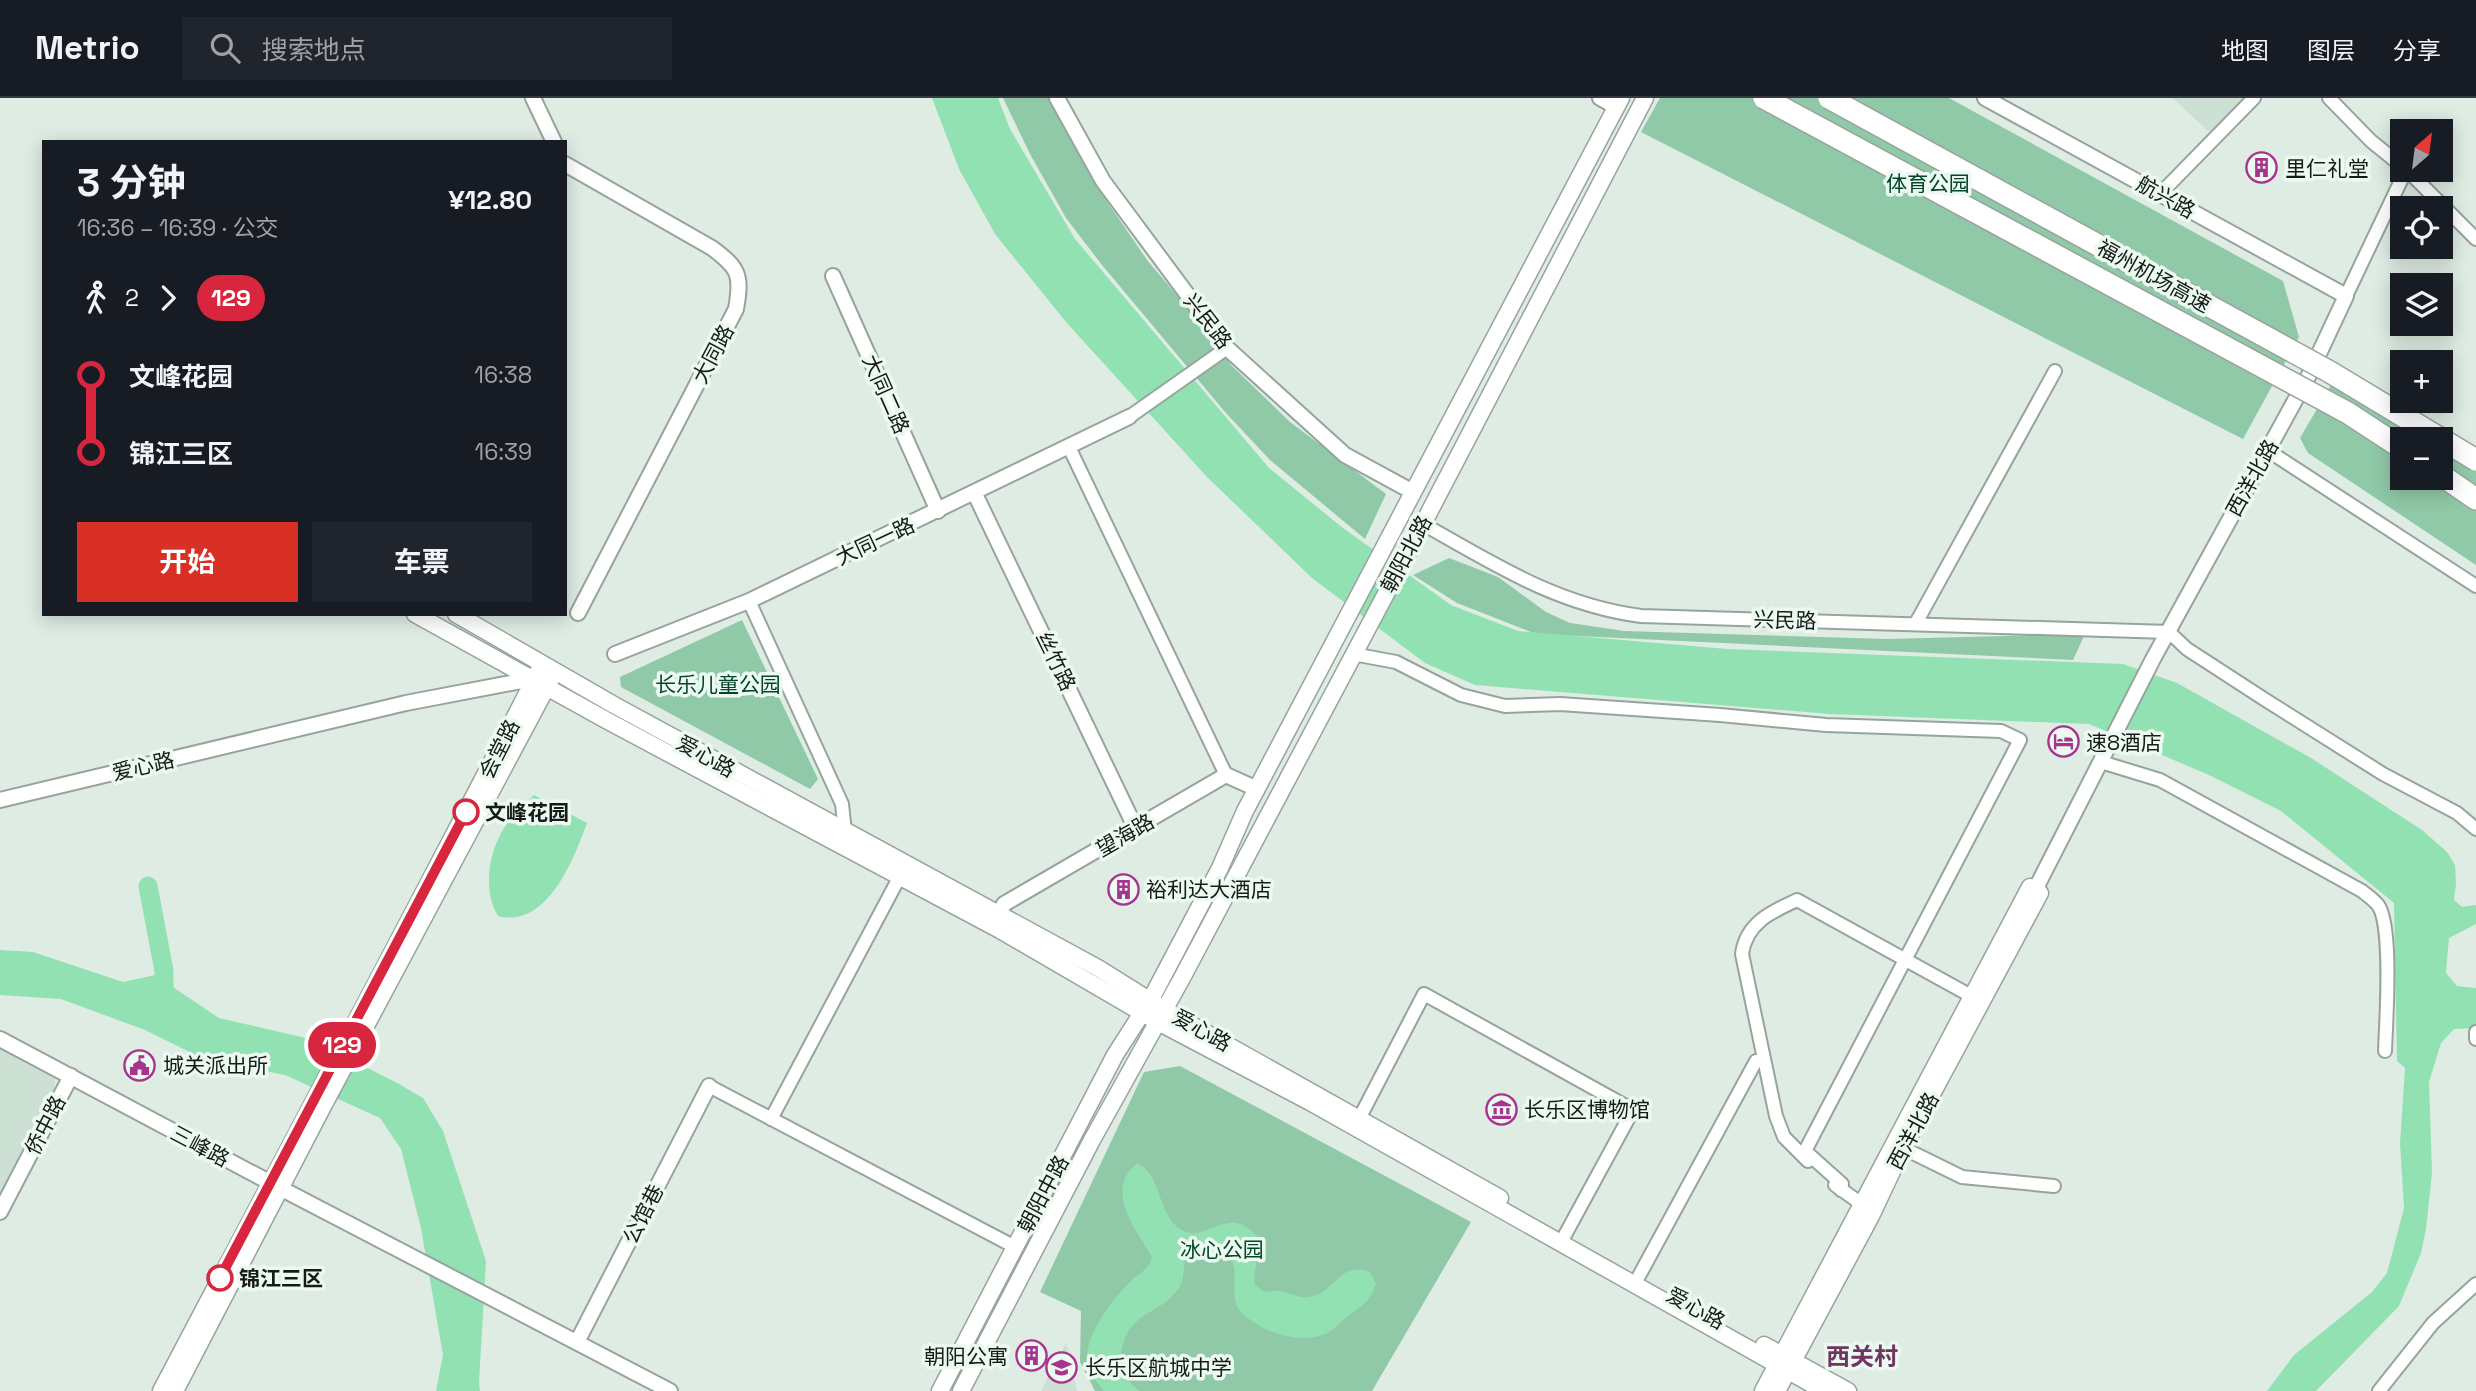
<!DOCTYPE html>
<html lang="zh">
<head>
<meta charset="utf-8">
<style>
  :root { --surface:#171b24; --page:#20242c; --text:#f1f3f6; --muted:#9ea1a6; --line:#363941; --accent:#d93025 }
  body { margin:0; font-family:"Space Grotesk","Noto Sans SC",sans-serif; background:var(--page); color:var(--text); height:100vh; display:flex; flex-direction:column; font-size:26px; white-space:nowrap }
  * { box-sizing:border-box; margin:0 }
  p { font-size:23px; color:var(--muted) }
  .icon { flex:none; width:38px; height:38px; fill:none; stroke:currentColor; stroke-width:2; stroke-linecap:round; stroke-linejoin:round }
  .map { position:relative; flex:1; overflow:hidden }
  .side { position:absolute; left:42px; top:42px; width:525px; height:476px; display:flex; flex-direction:column; background:var(--surface); border-radius:0px; box-shadow:0 4px 18px #0003 }
  .side>* { flex:none }
  .badge { padding:0 14px; border-radius:23px; font-size:24px; line-height:46px }
  .needle { width:46px; rotate:28deg }
  .buttons { position:absolute; left:2390px; top:21px; display:grid; gap:14px }
  .buttons a { display:grid; place-items:center; width:63px; height:63px; border-radius:0px; background:var(--surface); box-shadow:0 4px 18px #0003; font-size:35px }
  .map>.badge { position:absolute; translate:-50% -50%; box-shadow:0 0 0 4px #fff }
  .legs { display:flex; align-items:center; gap:10px; height:77px; padding:0 35px; font-size:23px }
  .legs p { margin-inline-start:auto }
  .head { display:flex; align-items:center; justify-content:space-between; height:119px; padding:0 35px }
  h1 { font-size:38px; font-weight:700; line-height:52px }
  .cta { display:flex; gap:14px; margin-top:auto; padding:14px 35px }
  .cta a { flex:1; height:80px; border-radius:0px; background:var(--accent); color:#fff; font-size:28px; font-weight:700; line-height:80px; text-align:center }
  .cta a+a { background:var(--page); color:var(--text) }
  ul { padding:0 35px; list-style:none }
  li { display:flex; align-items:center; gap:24px; height:77px; font-size:26px }
  li i { display:grid; place-items:center; width:10px; height:100%; margin:0 9px; background:currentColor }
  li i::after { content:''; width:18px; height:18px; margin:-9px; border:5px solid; border-radius:50%; background:var(--surface) }
  li p { margin-inline-start:auto }
  li:first-child i { background:linear-gradient(#0000 50%,currentColor 0) }
  li:last-child i { background:linear-gradient(currentColor 50%,#0000 0) }
  header { display:flex; align-items:center; gap:42px; box-sizing:border-box; height:98px; padding:0 35px; background:var(--surface); border-bottom:2px solid var(--line) }
  header strong { font-size:33px }
  nav { display:flex; gap:38px; margin-inline-start:auto; font-size:24px }
  .search { width:490px; height:63px; background:var(--page); display:flex; align-items:center; gap:18px; box-sizing:border-box; padding:0 24px; border-radius:0px; color:var(--muted); font-size:26px }
  .map>svg:first-child { display:block }
  .built { fill:#cce1d3 }
  .green { fill:#90c9a7 }
  .water { fill:#92e1b3 }
  .lines { fill:none; stroke-linecap:round; stroke-linejoin:round }
  .river { stroke:#92e1b3; stroke-width:19 }
  .minor-casing { stroke:#97a49c; stroke-width:16 }
  .tertiary-casing { stroke:#97a49c; stroke-width:18 }
  .secondary-casing { stroke:#97a49c; stroke-width:19 }
  .motorway-casing { stroke:#97a49c; stroke-width:24 }
  .minor { stroke:#fff; stroke-width:12 }
  .tertiary { stroke:#fff; stroke-width:14 }
  .secondary { stroke:#fff; stroke-width:16 }
  .motorway { stroke:#fff; stroke-width:21 }
  .motorway-bridge-casing { stroke:#97a49c; stroke-width:24; stroke-linecap:butt }
  .motorway-bridge { stroke:#fff; stroke-width:21 }
  .line-1-casing { stroke:#fff; stroke-width:16 }
  .line-1 { stroke:#d7263d; stroke-width:10 }
  .stop-1-dot { fill:#fff; stroke:#d7263d; stroke-width:3.5 }
  .labels { text-anchor:middle; dominant-baseline:central; stroke-width:7; stroke-linejoin:round; paint-order:stroke }
  .poi-label { font-size:21px; fill:#161b18; stroke:#ebf9f0; text-anchor:start }
  .park-label { font-size:21px; fill:#05462a; stroke:#ebf9f0 }
  .street-label { font-size:21px; fill:#161b18; stroke:#ebf9f0 }
  .stop-label { font-size:21px; font-weight:bold; fill:#161b18; stroke:#ebf9f0; text-anchor:start }
  .quarter-label { font-size:24px; font-weight:bold; fill:#703661; stroke:#ebf9f0 }
</style>
</head>
<body>
<header>
<strong>Metrio</strong>
<div class="search"><svg class="icon" aria-label="search" viewBox="0 0 24 24"><circle cx="10" cy="10" r="6"/><path d="M15 15l6 6"/></svg>搜索地点</div>
<nav><a>地图</a><a>图层</a><a>分享</a></nav>
</header>
<div class="map">
<svg width="2476" height="1293" viewBox="0 0 2476 1293">
  <rect width="100%" height="100%" fill="#deece3"/>
  <g class="built">
    <polygon points="2173,0 2249,0 2213,38"/>
    <polygon points="0,949 55,978 55,990 0,1096"/>
    <polygon points="1066,1245 1077,1293 1041,1293"/>
  </g>
  <g class="green">
    <polygon points="1003,0 1048,0 1102,96 1147,162 1203,228 1231,267 1290,324 1386,396 1365,441 1270,362 1225,314 1102,167 1066,120 1030,56"/>
    <polygon points="1660,0 1949,0 2283,183 2299,239 2243,341 1641,34"/>
    <polygon points="2335,280 2433,341 2403,341 2403,380 2441,380 2441,346 2476,370 2476,467 2308,355 2300,340"/>
    <polygon points="1449,460 1498,479 1546,514 1570,525 1624,533 1887,541 2085,536 2073,562 1536,536 1457,505 1413,477"/>
    <polygon points="742,522 818,681 810,691 621,589 620,579"/>
    <polygon points="1180,968 1471,1124 1372,1293 1095,1293 1080,1264 1081,1213 1040,1194 1144,974"/>
  </g>
  <g class="water">
    <polygon points="932,0 998,0 1010,31 1075,141 1269,370 1343,430 1451,507 1518,533 1727,551 2123,566 2177,585 2311,660 2422,732 2447,754 2455,767 2456,786 2454,802 2462,809 2476,807 2476,826 2449,840 2446,875 2457,888 2476,890 2476,930 2454,931 2441,945 2429,984 2432,1075 2426,1131 2421,1155 2399,1208 2316,1293 2267,1293 2294,1257 2372,1194 2387,1175 2404,1110 2400,1045 2405,970 2397,963 2394,805 2281,713 2209,677 2089,626 1830,616 1475,587 1425,565 1312,480 1207,379 1066,224 995,136 959,71"/>
    <path d="M534,697l53,28c-13,36 -40,106 -89,93 -16,-26 -9,-64 6,-88 8,-12 20,-23 30,-33z"/>
    <polygon points="0,852 33,854 123,884 155,877 219,920 310,941 399,986 423,1000 443,1033 486,1163 479,1284 480,1293 436,1293 443,1257 421,1130 401,1051 380,1020 285,977 202,960 145,932 61,901 0,897"/>
    <path d="M1137,1066c24,6 20,53 45,66 27,15 47,-31 79,11 -1,14 -9,30 -6,44l10,7c5,0 11,-2 16,-1 12,2 18,9 32,5 24,-6 26,-35 57,-24l6,12c-7,19 -12,20 -28,32 -7,5 -13,13 -21,17 -25,13 -67,-1 -86,-21 -16,-17 5,-47 -19,-65 -9,-7 -20,-3 -31,0 -11,15 -4,28 -12,41 -22,30 -52,22 -58,67 -2,17 6,25 18,36h-35c-4,-6 -10,-11 -13,-18 -16,-28 21,-73 40,-92 8,-8 19,-12 21,-24 -15,-25 -49,-68 -15,-93z"/>
  </g>
  <g class="lines">
    <polyline class="river" points="148,788 164,873 164,904"/>
    <defs>
      <g id="minor">
        <polyline points="2329,0 2371,43 2403,69"/>
        <polyline points="2407,72 2476,141"/>
        <polyline points="2160,96 2254,0"/>
        <polyline points="2346,198 2406,72"/>
        <polyline points="1129,319 1227,250"/>
        <polyline points="1069,349 1226,677"/>
        <polyline points="2267,352 2476,488"/>
        <path d="M1423,426c71,40 134,81 218,92l528,16 18,17 77,50 119,75 74,39 19,16"/>
        <polyline points="749,503 842,706 845,734"/>
        <polyline points="1916,525 2055,273"/>
        <polyline points="1353,556 1396,564 1461,597 1505,608 1560,606 1720,617 1826,627 2001,633 2020,642 1805,1053 1842,1086 1841,1092"/>
        <path d="M2101,664l59,18 202,111c5,4 12,9 16,14 15,21 8,117 7,146"/>
        <polyline points="2476,934 2476,941"/>
        <polyline points="709,988 1015,1149"/>
        <polyline points="1360,1019 1424,896 1633,1012 1565,1137"/>
        <polyline points="771,1021 900,778"/>
        <polyline points="1903,1050 1962,1079 2054,1088"/>
        <path d="M1808,1063l-24,-24 -8,-21 -34,-162c4,-31 29,-42 55,-54l176,97"/>
        <polyline points="1835,1087 1863,1107"/>
        <polyline points="1639,1178 1756,963"/>
        <polyline points="2379,1293 2433,1225 2476,1186"/>
      </g>
      <g id="tertiary">
        <polyline points="533,0 554,44"/>
        <polyline points="1057,0 1103,83 1227,250 1345,357 1413,394"/>
        <polyline points="1600,0 1616,9"/>
        <polyline points="1985,0 2346,198 2309,277 2153,561 2035,792"/>
        <path d="M565,66l147,84c27,20 30,27 24,61l-158,304"/>
        <polyline points="833,178 938,413"/>
        <polyline points="975,396 1136,731"/>
        <polyline points="615,556 749,503 1129,319"/>
        <polyline points="0,702 406,605 537,580"/>
        <polyline points="999,816 1004,806 1226,677 1257,691"/>
        <polyline points="0,941 269,1084"/>
        <polyline points="282,1091 670,1293"/>
        <polyline points="0,1114 71,978"/>
        <polyline points="577,1244 709,988"/>
      </g>
      <g id="secondary">
        <polyline points="415,516 606,622 1000,832 1158,924 1310,1004 1824,1293"/>
        <polyline points="456,516 614,607 1098,870 1165,912 1500,1100"/>
        <polyline points="1764,1247 1848,1293"/>
        <path d="M161,1293c126,-240 254,-478 377,-719"/>
        <polyline points="175,1293 321,1012 550,583"/>
        <polyline points="940,1293 1115,957 1151,901 1220,770 1245,713 1621,0"/>
        <polyline points="961,1293 1092,1042 1182,880 1423,426 1645,0"/>
        <polyline points="1763,1293 2030,789 2040,795 1903,1050 1871,1118 1777,1293"/>
      </g>
      <polyline id="motorway" points="2441,377 2476,401"/>
    </defs>
    <use href="#minor" class="minor-casing"/>
    <use href="#tertiary" class="tertiary-casing"/>
    <use href="#secondary" class="secondary-casing"/>
    <use href="#motorway" class="motorway-casing"/>
    <use href="#minor" class="minor"/>
    <use href="#tertiary" class="tertiary"/>
    <use href="#secondary" class="secondary"/>
    <use href="#motorway" class="motorway"/>
    <defs>
      <g id="motorway-bridge">
        <polyline points="1764,0 2348,315 2403,351"/>
        <polyline points="1829,0 2330,274 2476,362"/>
      </g>
    </defs>
    <use href="#motorway-bridge" class="motorway-bridge-casing"/>
    <use href="#motorway-bridge" class="motorway-bridge"/>
  </g>
  <g class="lines">
    <defs>
      <polyline id="line-1" points="220,1180 466,714"/>
    </defs>
    <use href="#line-1" class="line-1-casing"/>
    <use href="#line-1" class="line-1"/>
  </g>
  <defs>
    <symbol id="building-ring" viewBox="-11 -11 22 22"><circle r="9.5" fill="#ebf9f0" stroke="#a6338d" stroke-width="1.5"/><path d="M-4-6H4V6H1V3H-1V6H-4ZM-2.5-4.3h1.7v1.8h-1.7ZM.8-4.3h1.7v1.8H.8ZM-2.5-1h1.7V.8h-1.7ZM.8-1h1.7V.8H.8Z" fill="#a6338d"/></symbol>
    <symbol id="hotel-ring" viewBox="-11 -11 22 22"><circle r="9.5" fill="#ebf9f0" stroke="#a6338d" stroke-width="1.5"/><path d="M-6-4.5h1.5V1H6V5H4.5V3h-9V5H-6ZM-4 0a1.8 1.8 0 1 1 3.6 0ZM.5 0V-2.5h3Q6-2.5 6 0Z" fill="#a6338d"/></symbol>
    <symbol id="civic-ring" viewBox="-11 -11 22 22"><circle r="9.5" fill="#ebf9f0" stroke="#a6338d" stroke-width="1.5"/><path d="M-.6-6.5H3V-4.5H.6V-3L4-1V1h2V6H-6V1h2V-1L-.6-3ZM-1.2 2.5V6h2.4V2.5Z" fill="#a6338d"/></symbol>
    <symbol id="museum-ring" viewBox="-11 -11 22 22"><circle r="9.5" fill="#ebf9f0" stroke="#a6338d" stroke-width="1.5"/><path d="M0-6L6-3V-2H-6V-3ZM-5-1h2V3h-2ZM-1-1h2V3h-2ZM3-1h2V3H3ZM-6 4H6V6H-6Z" fill="#a6338d"/></symbol>
    <symbol id="school-ring" viewBox="-11 -11 22 22"><circle r="9.5" fill="#ebf9f0" stroke="#a6338d" stroke-width="1.5"/><path d="M0-5L7-2L0 1L-7-2ZM-4 1L0 2.5L4 1V4Q0 6-4 4Z" fill="#a6338d"/></symbol>
  </defs>
  <g fill-rule="evenodd">
    <use href="#building-ring" x="2244" y="52" width="35" height="35"/>
    <use href="#hotel-ring" x="2046" y="626" width="35" height="35"/>
    <use href="#building-ring" x="1106" y="774" width="35" height="35"/>
    <use href="#civic-ring" x="122" y="950" width="35" height="35"/>
    <use href="#museum-ring" x="1484" y="994" width="35" height="35"/>
    <use href="#building-ring" x="1014" y="1240" width="35" height="35"/>
    <use href="#school-ring" x="1044" y="1252" width="35" height="35"/>
  </g>
  <g class="stop-1-dot">
    <circle cx="466" cy="714" r="12"/>
    <circle cx="220" cy="1180" r="12"/>
  </g>
  <g class="labels">
    <g class="poi-label">
      <text x="2285" y="70">里仁礼堂</text>
      <text x="2086" y="644">速8酒店</text>
      <text x="1146" y="791">裕利达大酒店</text>
      <text x="163" y="967">城关派出所</text>
      <text x="1524" y="1011">长乐区博物馆</text>
      <text x="1008" y="1258" text-anchor="end">朝阳公寓</text>
      <text x="1085" y="1269">长乐区航城中学</text>
    </g>
    <g class="park-label">
      <text x="1928" y="85">体育公园</text>
      <text x="718" y="586">长乐儿童公园</text>
      <text x="1222" y="1151">冰心公园</text>
    </g>
    <g class="street-label">
      <text transform="translate(2166 99) rotate(29)">航兴路</text>
      <text transform="translate(2154 178) rotate(29)">福州机场高速</text>
      <text transform="translate(1208 223) rotate(52)">兴民路</text>
      <text transform="translate(713 256) rotate(-62)">大同路</text>
      <text transform="translate(886 296) rotate(66)">大同二路</text>
      <text transform="translate(2252 380) rotate(-61)">西洋北路</text>
      <text transform="translate(875 443) rotate(-25)">大同一路</text>
      <text transform="translate(1406 456) rotate(-62)">朝阳北路</text>
      <text transform="translate(1785 522) rotate(2)">兴民路</text>
      <text transform="translate(1056 563) rotate(64)">丝竹路</text>
      <text transform="translate(499 651) rotate(-63)">会堂路</text>
      <text transform="translate(706 658) rotate(29)">爱心路</text>
      <text transform="translate(143 668) rotate(-13)">爱心路</text>
      <text transform="translate(1125 737) rotate(-30)">望海路</text>
      <text transform="translate(1202 932) rotate(29)">爱心路</text>
      <text transform="translate(45 1027) rotate(-63)">侨中路</text>
      <text transform="translate(1913 1033) rotate(-62)">西洋北路</text>
      <text transform="translate(200 1048) rotate(28)">三峰路</text>
      <text transform="translate(1043 1096) rotate(-62)">朝阳中路</text>
      <text transform="translate(643 1116) rotate(-63)">公馆巷</text>
      <text transform="translate(1696 1210) rotate(29)">爱心路</text>
    </g>
    <g class="stop-label">
      <text x="485" y="714">文峰花园</text>
      <text x="239" y="1180">锦江三区</text>
    </g>
    <g class="quarter-label">
      <text x="1862" y="1258">西关村</text>
    </g>
  </g>
</svg>
<div class="buttons">
<a><svg class="needle" viewBox="-14 -14 28 28"><path d="M0-13l5 13h-10z" fill="#e53935"/><path d="M0 13l5-13h-10z" fill="#9ea1a6"/></svg></a>
<a><svg class="icon" aria-label="locate" viewBox="0 0 24 24"><circle cx="12" cy="12" r="6"/><path d="M12 2v4M12 18v4M2 12h4M18 12h4"/></svg></a>
<a><svg class="icon" aria-label="layers" viewBox="0 0 24 24"><path d="M12 4l9 5-9 5-9-5zM3 14l9 5 9-5"/></svg></a>
<a>+</a>
<a>−</a>
</div>
<b class="badge" style="left:342px;top:947px;background:#d7263d;color:#fff">129</b>
<section class="side">
<div class="head"><div><h1>3 分钟</h1><p>16:36 – 16:39 · 公交</p></div><b>¥12.80</b></div>
<div class="legs"><svg class="icon" aria-label="walk" viewBox="0 0 24 24"><circle cx="13" cy="4" r="2"/><path d="M13 8l-2 6 4 7M11 14l-3 7M7 12l3-4h3l4 4"/></svg>2<svg class="icon" aria-label="forward" viewBox="0 0 24 24"><path d="M9 5l7 7-7 7"/></svg><b class="badge" style="background:#d7263d;color:#fff">129</b></div>
<ul>
<li><i style="color:#d7263d"></i><b>文峰花园</b><p>16:38</p></li>
<li><i style="color:#d7263d"></i><b>锦江三区</b><p>16:39</p></li>
</ul>
<div class="cta"><a>开始</a><a>车票</a></div>
</section>
</div>
</body>
</html>
